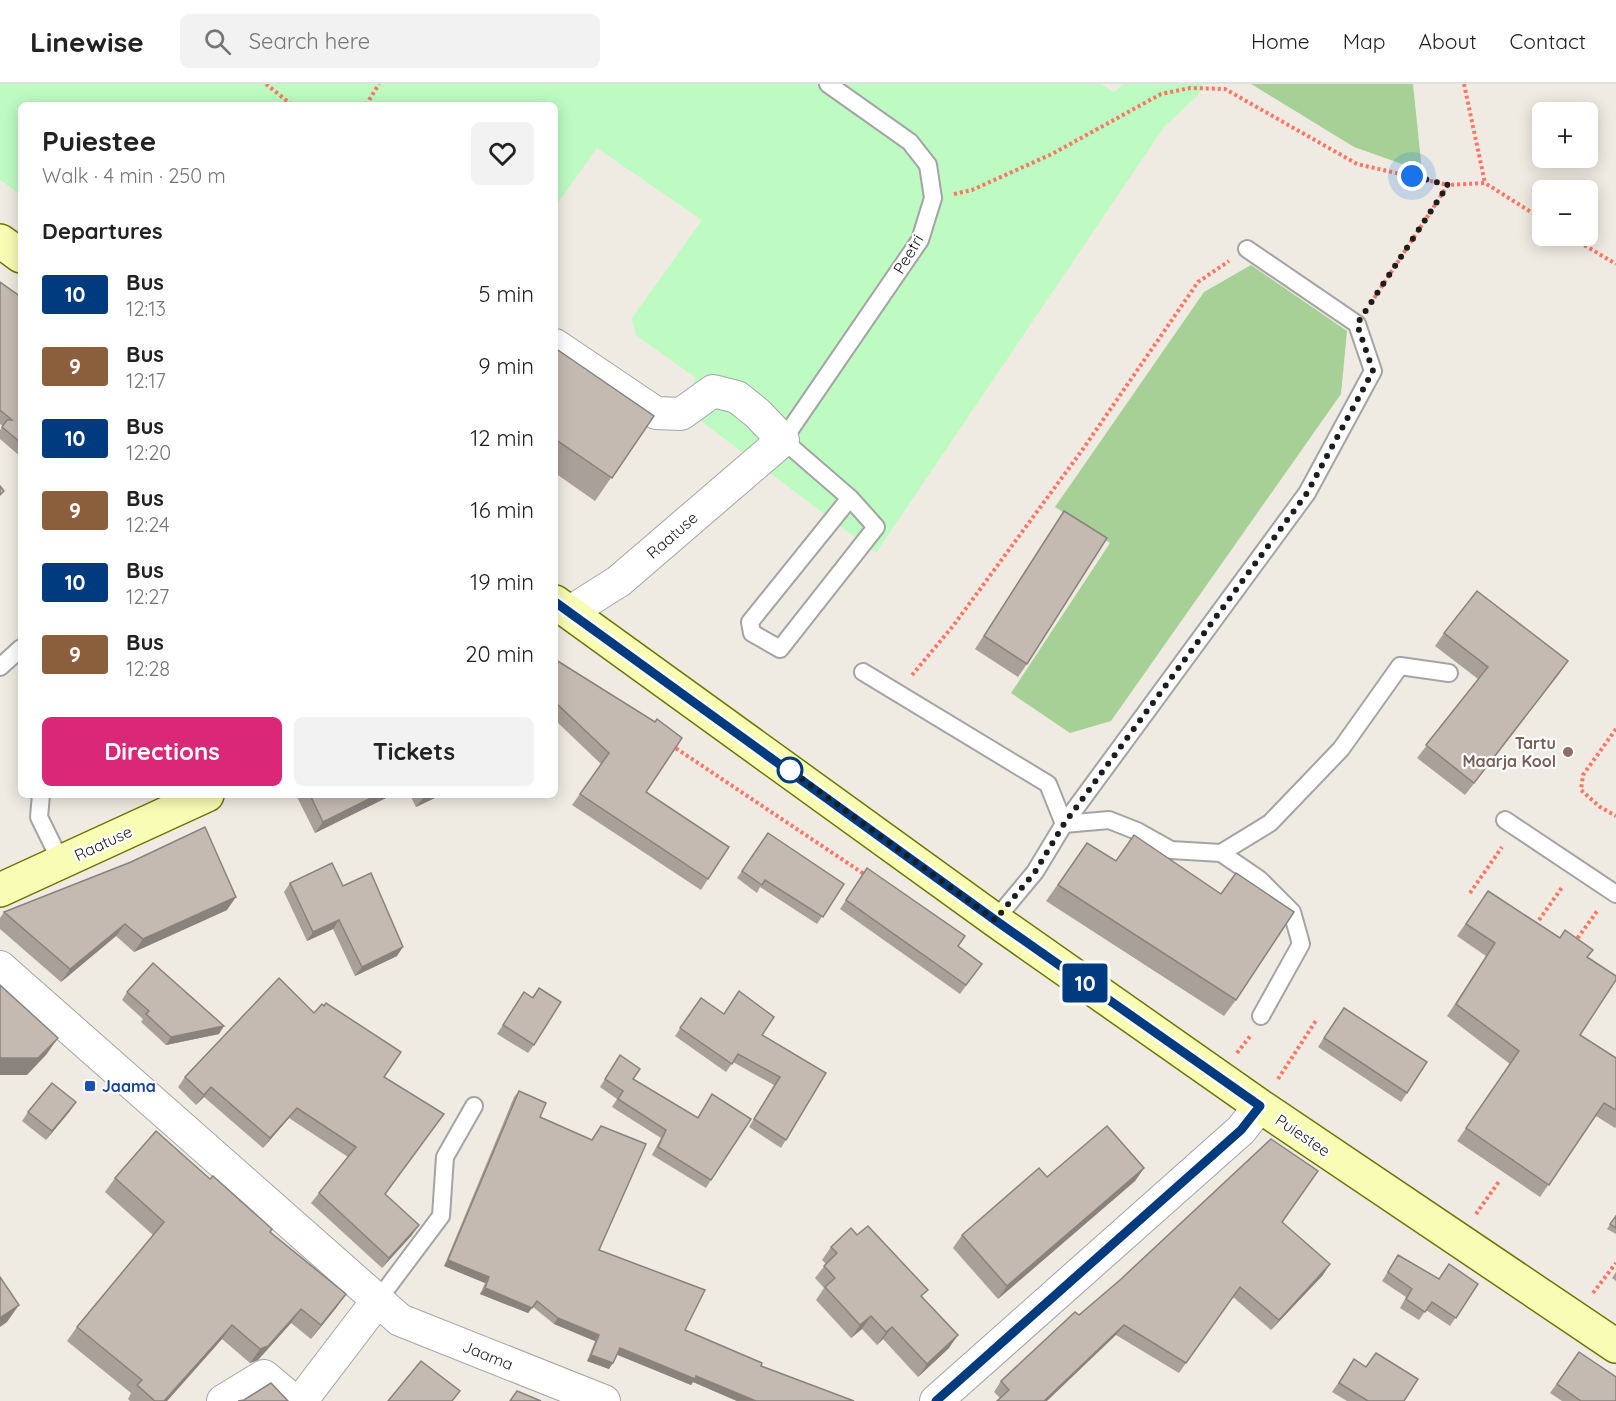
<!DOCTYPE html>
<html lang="en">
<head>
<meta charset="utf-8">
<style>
  :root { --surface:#fff; --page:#f2f2f2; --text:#222; --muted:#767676; --line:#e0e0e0; --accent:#db2777 }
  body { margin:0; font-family:Quicksand,sans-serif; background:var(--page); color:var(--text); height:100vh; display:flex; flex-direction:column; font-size:22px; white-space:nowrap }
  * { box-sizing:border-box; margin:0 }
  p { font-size:20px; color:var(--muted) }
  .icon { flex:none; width:33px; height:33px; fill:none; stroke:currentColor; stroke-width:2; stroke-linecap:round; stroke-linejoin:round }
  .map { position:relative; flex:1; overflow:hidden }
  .panel { position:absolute; left:18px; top:18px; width:540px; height:696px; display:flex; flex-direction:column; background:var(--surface); border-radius:9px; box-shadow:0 3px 15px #0003 }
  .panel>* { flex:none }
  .badge { padding:0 12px; border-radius:4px; font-size:21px; line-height:39px }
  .fabs { position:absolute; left:1532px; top:18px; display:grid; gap:12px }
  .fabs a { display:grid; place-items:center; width:66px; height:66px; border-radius:9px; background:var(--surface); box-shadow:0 3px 15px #0003; font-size:30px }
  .you { position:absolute; width:30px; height:30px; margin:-15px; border:4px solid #fff; border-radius:50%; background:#1a73e8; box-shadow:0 0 0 9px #1a73e833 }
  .map>.badge { position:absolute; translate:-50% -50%; box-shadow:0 0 0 3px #fff }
  h2 { padding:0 24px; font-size:22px; line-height:54px }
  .round { display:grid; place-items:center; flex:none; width:63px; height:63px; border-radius:9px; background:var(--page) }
  .overview { display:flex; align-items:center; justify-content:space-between; height:102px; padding:0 24px }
  h1 { font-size:28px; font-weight:700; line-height:45px }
  .button { display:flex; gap:12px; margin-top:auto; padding:12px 24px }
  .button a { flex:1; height:69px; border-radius:9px; background:var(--accent); color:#fff; font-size:24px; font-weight:700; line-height:69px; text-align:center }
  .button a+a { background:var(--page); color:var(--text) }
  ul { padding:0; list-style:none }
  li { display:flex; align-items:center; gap:18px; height:72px; padding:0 24px }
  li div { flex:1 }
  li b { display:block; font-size:22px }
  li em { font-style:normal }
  li .badge { min-width:66px; font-weight:700; text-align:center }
  header { display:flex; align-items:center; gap:36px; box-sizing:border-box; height:84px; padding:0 30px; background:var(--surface); border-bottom:2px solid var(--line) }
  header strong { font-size:28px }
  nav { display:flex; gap:33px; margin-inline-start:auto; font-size:21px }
  .search { width:420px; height:54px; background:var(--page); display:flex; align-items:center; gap:15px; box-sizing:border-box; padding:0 21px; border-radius:9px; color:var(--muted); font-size:22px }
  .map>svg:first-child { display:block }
  .forest { fill:#a6d096 }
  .park { fill:#bdfbc2 }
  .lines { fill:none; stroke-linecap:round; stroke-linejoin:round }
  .service-casing { stroke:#a4a4a4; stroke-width:20 }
  .minor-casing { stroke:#a4a4a4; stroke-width:34 }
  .secondary-casing { stroke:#6a7701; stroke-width:36 }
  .path { stroke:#ff7464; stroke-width:4; stroke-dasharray:3 3; stroke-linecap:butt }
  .service { stroke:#fff; stroke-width:16 }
  .minor { stroke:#fff; stroke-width:32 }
  .secondary { stroke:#f8fcb4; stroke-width:33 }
  .wall { fill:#a9a099 }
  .shaded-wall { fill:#89827d }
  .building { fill:#c4bab2; stroke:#89827d; stroke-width:1.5 }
  .line-casing { stroke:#fff; stroke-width:14 }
  .line { stroke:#003b80; stroke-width:9 }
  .walk { stroke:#1d1d1d; stroke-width:6; stroke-dasharray:0 10.8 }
  .education-dot { fill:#8d6e63; stroke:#fff; stroke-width:2 }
  .stop-dot { fill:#fff; stroke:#003b80; stroke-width:3 }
  .transit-dot { fill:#1a4fb4; stroke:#fff; stroke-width:2 }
  .labels { text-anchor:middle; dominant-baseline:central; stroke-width:4.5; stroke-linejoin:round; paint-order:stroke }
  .street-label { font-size:16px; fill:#1d1d1d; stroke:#fff }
  .education-label { font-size:16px; font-weight:bold; fill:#785e54; stroke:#fff; text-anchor:end }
  .transit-label { font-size:16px; font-weight:bold; fill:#164399; stroke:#fff; text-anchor:start }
</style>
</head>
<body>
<header>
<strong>Linewise</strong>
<div class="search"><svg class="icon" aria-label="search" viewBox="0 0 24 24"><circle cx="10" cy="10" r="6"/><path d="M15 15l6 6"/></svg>Search here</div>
<nav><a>Home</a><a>Map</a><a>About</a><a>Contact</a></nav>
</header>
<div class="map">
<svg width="1616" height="1317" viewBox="0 0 1616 1317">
  <rect width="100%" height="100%" fill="#efebe2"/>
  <g class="forest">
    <polygon points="1251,0 1413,0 1422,87 1354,63"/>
    <polygon points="1251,181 1347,247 1341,310 1111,637 1070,649 1011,609 1110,459 1055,423 1204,208"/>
  </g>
  <polygon class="park" points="0,0 1101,0 1114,8 1123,0 1204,0 1198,11 1164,43 876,469 681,322 696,294 636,251 632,234 702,136 597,64 555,123 555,21 21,21 21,111 0,96"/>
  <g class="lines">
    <defs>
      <g id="service">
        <polyline points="828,0 910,58 928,81 933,114 920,156 783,356 850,414 876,443 780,565 752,549 750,538 850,414"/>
        <polyline points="0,583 21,564"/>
        <polyline points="863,588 1048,700 1064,740 1035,788 995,836"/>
        <polyline points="41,711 39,733 61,778"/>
        <polyline points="1505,736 1616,810"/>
        <polyline points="1064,740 1307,409 1373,287 1357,240 1247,165"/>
        <polyline points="1064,740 1109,736 1137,747 1171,766 1221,769 1259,795 1292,828 1301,860 1261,932"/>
        <polyline points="1221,769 1270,739 1341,665 1400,582 1449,589"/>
        <polyline points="378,1216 441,1132 445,1073 474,1022"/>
      </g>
      <g id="minor">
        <polyline points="555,261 656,329 681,330 713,307 737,313 757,329 783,356 619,497 570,528"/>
        <polyline points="0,883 400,1236 604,1317"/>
        <polyline points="223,1317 264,1292 294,1317"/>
        <polyline points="301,1317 378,1216"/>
        <polyline points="936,1317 1241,1046 1260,1022"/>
      </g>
      <g id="secondary">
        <polyline points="0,157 21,172"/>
        <polyline points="555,518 995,836 1260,1022 1616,1262"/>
        <polyline points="0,806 207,711"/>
      </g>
    </defs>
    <use href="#service" class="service-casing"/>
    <use href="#minor" class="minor-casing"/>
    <use href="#secondary" class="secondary-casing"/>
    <g class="path">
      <polyline points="266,0 292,21"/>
      <polyline points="1464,0 1485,99"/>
      <polyline points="366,21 379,0"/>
      <polyline points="954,110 972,106 1052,70 1161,10 1190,4 1225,5 1357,80 1448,101"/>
      <polyline points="1569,152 1616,180"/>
      <polyline points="1371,219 1448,101 1485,99 1542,135"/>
      <polyline points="912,591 953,542 1083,365 1198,198 1229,177"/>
      <polyline points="1616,645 1583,691 1581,706 1600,723 1616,732"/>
      <polyline points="671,661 867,792"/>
      <polyline points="1470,809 1502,763"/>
      <polyline points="1539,836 1563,802"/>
      <polyline points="1574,859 1598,826"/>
      <polyline points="1237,969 1251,951"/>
      <polyline points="1278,995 1317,935"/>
      <polyline points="1476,1130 1500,1096"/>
      <polyline points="1593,1209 1616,1179"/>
    </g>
    <use href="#service" class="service"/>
    <use href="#minor" class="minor"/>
    <use href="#secondary" class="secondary"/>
  </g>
  <g class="wall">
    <polygon points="0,198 21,213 21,373 0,355 0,346 3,342 0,340"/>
    <polygon points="555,264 654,332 595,417 555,389"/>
    <polygon points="1064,427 1027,580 1018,593 975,565"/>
    <polygon points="1444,549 1568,577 1465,711 1417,674 1478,595 1435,562"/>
    <polygon points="555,577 646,708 708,795 701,806 572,721 601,680 555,636"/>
    <polygon points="296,711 392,711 315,749"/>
    <polygon points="410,711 441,711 416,723"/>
    <polygon points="768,749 844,800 817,840 760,803 757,809 737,794"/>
    <polygon points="1087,759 1236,916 1224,932 1046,817"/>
    <polygon points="867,784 958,862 982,880 960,910 840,825"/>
    <polygon points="290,799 343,802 397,872 355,892 333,845 307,857 284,808"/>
    <polygon points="1488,807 1587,873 1580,951 1616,974 1616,1043 1615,1044 1596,1032 1540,1113 1457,1057 1510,980 1447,932 1486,872 1457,852"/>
    <polygon points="227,826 134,868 116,852 61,898 0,845 0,834 4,828"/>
    <polygon points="539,904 534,961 528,969 497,950 524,908 532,913"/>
    <polygon points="127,908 219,950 166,961 141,938 143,935 122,916"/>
    <polygon points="701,914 724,930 762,951 826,989 781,1064 749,1043 774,1001 733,978 726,988 675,952"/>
    <polygon points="314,929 384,993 385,1110 412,1151 382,1184 311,1119 348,1073 289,1034 263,1064 204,1013 196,1021 178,1003 185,993"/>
    <polygon points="1338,932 1407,1009 1401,1018 1318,963"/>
    <polygon points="620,971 633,995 697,1034 712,1010 711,1096 706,1104 652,1071 661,1054 612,1023 617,1015 600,1003"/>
    <polygon points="519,1007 540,1033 599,1166 685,1246 761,1282 854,1317 737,1317 693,1298 691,1301 617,1270 609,1285 587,1277 595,1257 554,1240 533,1223 528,1229 480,1210 485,1199 444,1182 514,1013"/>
    <polygon points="70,1027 46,1056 22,1037 28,1028"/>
    <polygon points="1144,1084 1135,1097 998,1215 953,1164 962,1151 1047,1093"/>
    <polygon points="115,1094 270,1148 346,1210 336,1224 311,1255 291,1239 258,1276 250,1279 222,1255 167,1317 130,1317 128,1315 131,1309 67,1257 77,1243 153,1151 105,1108"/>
    <polygon points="1616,1131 1616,1150 1607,1145"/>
    <polygon points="1282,1138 1323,1191 1271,1246 1233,1213 1179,1289 1116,1251 1000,1314 994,1308 1001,1297 1079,1231"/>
    <polygon points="857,1151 923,1213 949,1264 918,1293 883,1255 877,1261 862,1245 851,1254 816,1216 824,1204 815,1194 826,1180 822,1176 831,1163"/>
    <polygon points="1398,1171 1439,1195 1478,1200 1450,1242 1426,1226 1419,1236 1400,1224 1406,1213 1382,1197"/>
    <polygon points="1616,1188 1616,1197 1612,1194"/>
    <polygon points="1579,1268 1616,1317 1562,1317 1550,1309"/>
    <polygon points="1354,1275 1404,1317 1347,1317 1332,1308"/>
  </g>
  <g class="shaded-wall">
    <polygon points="1568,577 1559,590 1465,711 1474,699"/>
    <polygon points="377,711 392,711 315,749 323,738"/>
    <polygon points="426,711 441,711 416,723 425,712"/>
    <polygon points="236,813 227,826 134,868 143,855"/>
    <polygon points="339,836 333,845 307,857 313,848"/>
    <polygon points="125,840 116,852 61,898 70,885"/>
    <polygon points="403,863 397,872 355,892 362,883"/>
    <polygon points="224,942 219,950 166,961 171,953"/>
    <polygon points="58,954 46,971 27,991 0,991 0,974"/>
    <polygon points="211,1003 204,1013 196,1021 204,1011"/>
    <polygon points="76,1018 70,1027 46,1056 52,1047"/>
    <polygon points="297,1024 289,1034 263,1064 270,1054"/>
    <polygon points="1144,1084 1135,1097 998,1215 1007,1202"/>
    <polygon points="419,1141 412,1151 382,1184 389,1174"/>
    <polygon points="448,1176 489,1193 485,1199 444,1182"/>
    <polygon points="1330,1180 1323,1191 1271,1246 1279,1236"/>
    <polygon points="485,1204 537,1217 528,1229 480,1210"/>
    <polygon points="346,1210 336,1224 311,1255 321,1241"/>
    <polygon points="19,1221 7,1238 0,1243 0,1234"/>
    <polygon points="301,1225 291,1239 258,1276 250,1279 260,1265"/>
    <polygon points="871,1232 862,1245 851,1254 860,1241"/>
    <polygon points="558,1234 599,1251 595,1257 554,1240"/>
    <polygon points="232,1241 222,1255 167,1317 164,1317"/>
    <polygon points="1124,1241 1116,1251 1047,1317 1044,1317"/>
    <polygon points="892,1243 883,1255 877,1261 886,1248"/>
    <polygon points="958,1251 949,1264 918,1293 927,1280"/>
    <polygon points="620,1264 696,1292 756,1317 737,1317 693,1298 691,1301 615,1270"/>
    <polygon points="591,1271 613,1279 609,1285 587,1277"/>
  </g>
  <g class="building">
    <polygon points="0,198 21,213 21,359 2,343 7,336 12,336 0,326"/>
    <polygon points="555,264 654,332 612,394 555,355"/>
    <polygon points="0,402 4,407 0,411"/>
    <polygon points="1064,427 1107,454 1027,580 984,552"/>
    <polygon points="1477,507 1568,577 1474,699 1426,661 1488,583 1444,549"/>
    <polygon points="556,576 655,638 657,635 682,654 646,708 729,763 708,795 580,710 609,669 557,620 555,621 555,577"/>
    <polygon points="310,711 377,711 323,738"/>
    <polygon points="205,743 236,813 143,855 125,840 70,885 4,828 131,778"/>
    <polygon points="768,749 844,800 823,833 765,796 762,801 742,787"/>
    <polygon points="1134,751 1221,810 1236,789 1294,828 1236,916 1058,801 1087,759 1116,777"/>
    <polygon points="332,779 343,802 371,789 403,863 362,883 339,836 313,848 290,799"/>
    <polygon points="867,784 965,852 958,862 982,880 966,901 846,816"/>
    <polygon points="1488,807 1560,854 1565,846 1593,866 1587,873 1616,892 1616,896 1580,951 1616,974 1616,1026 1604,1019 1549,1101 1466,1044 1519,967 1456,920 1495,859 1466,840"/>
    <polygon points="153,879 224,942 171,953 146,930 149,927 127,908"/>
    <polygon points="279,894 314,929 322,920 324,922 326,919 401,968 384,993 444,1030 385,1110 419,1141 389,1174 319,1109 356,1063 297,1024 270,1054 211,1003 204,1011 185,993"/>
    <polygon points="0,901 58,954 38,974 0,974"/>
    <polygon points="539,904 561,918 534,961 503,941 524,908 533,914"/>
    <polygon points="739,907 774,933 762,951 826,989 786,1056 754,1035 780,993 738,970 732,980 680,944 701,914 724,930"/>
    <polygon points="1344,924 1427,978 1407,1009 1324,954"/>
    <polygon points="620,971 640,985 633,995 698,1034 712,1010 751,1035 711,1096 658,1063 666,1046 618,1015 623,1007 605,995"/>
    <polygon points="52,999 76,1018 52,1047 28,1028"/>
    <polygon points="519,1007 546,1019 540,1033 592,1056 601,1042 646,1060 599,1166 705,1206 685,1246 762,1279 761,1282 854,1317 756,1317 696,1292 695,1295 620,1264 613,1279 591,1271 599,1251 558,1234 537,1217 532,1224 485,1204 489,1193 448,1176"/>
    <polygon points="1107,1042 1144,1084 1007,1202 962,1151 1039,1084 1047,1093"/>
    <polygon points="156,1047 210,1095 213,1092 272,1145 270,1148 346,1210 321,1241 301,1225 268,1262 260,1265 232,1241 164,1317 155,1317 137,1301 142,1296 77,1243 164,1138 115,1094"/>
    <polygon points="1271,1055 1318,1087 1282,1138 1330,1180 1279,1236 1240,1203 1186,1279 1124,1241 1044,1317 997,1317 1009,1306 1001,1297 1075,1228 1079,1231 1120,1196"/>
    <polygon points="1616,1132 1616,1144 1610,1140"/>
    <polygon points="868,1142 928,1206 921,1212 958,1251 927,1280 892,1243 886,1248 871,1232 860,1241 825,1203 835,1194 824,1182 837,1169 831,1163 851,1144 857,1151"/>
    <polygon points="1398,1171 1439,1195 1449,1180 1478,1200 1456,1234 1432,1218 1425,1228 1406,1215 1412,1205 1388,1188"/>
    <polygon points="0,1193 19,1221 0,1234"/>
    <polygon points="1579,1268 1616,1293 1616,1317 1581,1317 1557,1300"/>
    <polygon points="1376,1269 1418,1295 1404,1317 1368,1317 1339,1299 1354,1275 1366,1283"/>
    <polygon points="421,1277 460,1307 452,1317 388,1317"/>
    <polygon points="271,1299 288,1317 238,1317 244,1316"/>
    <polygon points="517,1307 541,1317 510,1317"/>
  </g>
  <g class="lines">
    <defs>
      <polyline id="line" points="555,518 995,836 1260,1022 1241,1046 936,1317"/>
    </defs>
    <use href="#line" class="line-casing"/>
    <use href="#line" class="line"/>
    <polyline class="walk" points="790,686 783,681 995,836 1035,788 1064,740 1307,409 1373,287 1357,240 1448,101 1412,92"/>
  </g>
  <circle class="education-dot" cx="1568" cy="668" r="6"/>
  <circle class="stop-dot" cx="790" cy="686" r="12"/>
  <rect class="transit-dot" x="84" y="996" width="12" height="12" rx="3"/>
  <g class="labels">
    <g class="street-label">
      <text transform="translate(908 170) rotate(-59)">Peetri</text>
      <text transform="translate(672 451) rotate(-41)">Raatuse</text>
      <text transform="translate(103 759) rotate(-25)">Raatuse</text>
      <text transform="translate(1303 1051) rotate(34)">Puiestee</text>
      <text transform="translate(488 1271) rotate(22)">Jaama</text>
    </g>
    <g class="education-label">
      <text x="1556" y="659">Tartu<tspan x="1556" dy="18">Maarja Kool</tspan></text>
    </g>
    <g class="transit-label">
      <text x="102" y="1002">Jaama</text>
    </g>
  </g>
</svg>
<div class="fabs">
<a>+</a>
<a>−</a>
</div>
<div class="you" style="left:1412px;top:92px"></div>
<b class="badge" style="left:1085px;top:899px;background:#003b80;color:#fff">10</b>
<section class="panel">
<div class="overview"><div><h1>Puiestee</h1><p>Walk · 4 min · 250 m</p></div><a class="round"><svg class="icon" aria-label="heart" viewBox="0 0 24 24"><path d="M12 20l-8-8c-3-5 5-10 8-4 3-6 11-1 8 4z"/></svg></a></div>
<h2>Departures</h2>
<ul>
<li><span class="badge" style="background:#003b80;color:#fff">10</span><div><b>Bus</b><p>12:13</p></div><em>5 min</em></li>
<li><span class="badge" style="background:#8b5e3c;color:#fff">9</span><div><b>Bus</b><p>12:17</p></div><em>9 min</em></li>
<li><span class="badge" style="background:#003b80;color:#fff">10</span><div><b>Bus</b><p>12:20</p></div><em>12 min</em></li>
<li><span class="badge" style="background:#8b5e3c;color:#fff">9</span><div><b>Bus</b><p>12:24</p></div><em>16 min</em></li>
<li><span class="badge" style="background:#003b80;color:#fff">10</span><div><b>Bus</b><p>12:27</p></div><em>19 min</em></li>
<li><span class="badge" style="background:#8b5e3c;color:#fff">9</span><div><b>Bus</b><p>12:28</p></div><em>20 min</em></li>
</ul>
<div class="button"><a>Directions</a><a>Tickets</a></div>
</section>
</div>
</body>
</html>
